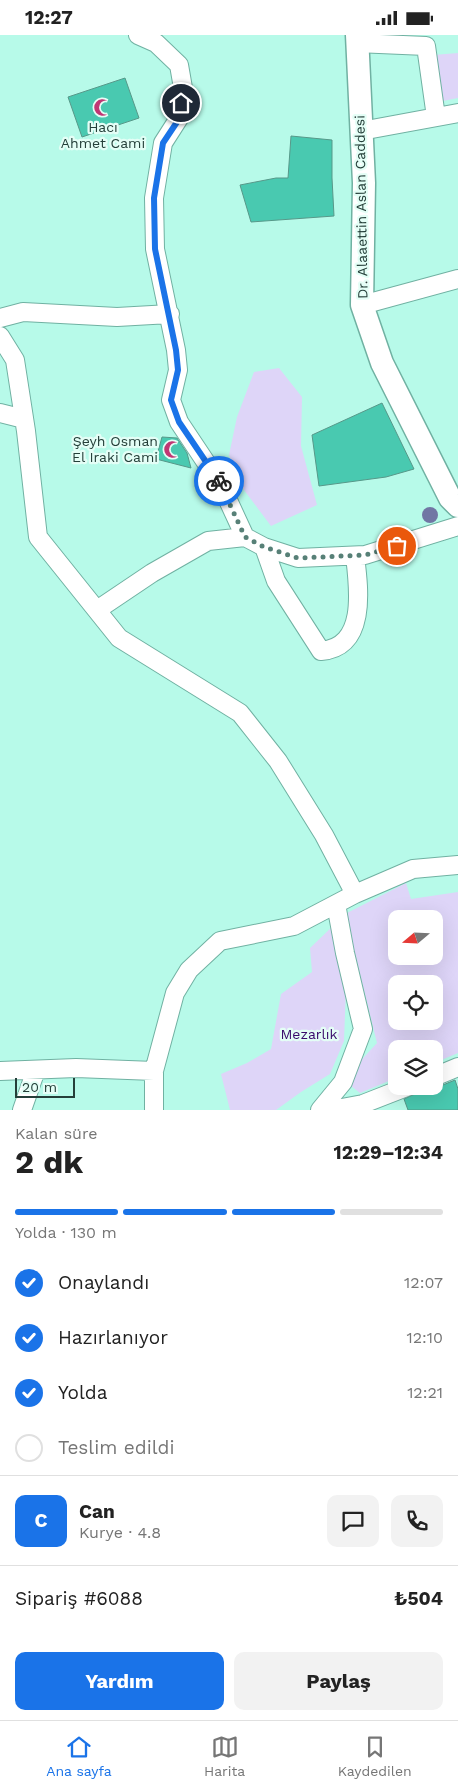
<!DOCTYPE html>
<html lang="tr">
<head>
<meta charset="utf-8">
<style>
	:root { --surface:#fff; --page:#f2f2f2; --text:#222; --muted:#767676; --line:#e0e0e0; --accent:#1a73e8 }
	body { margin:0; font-family:"Work Sans",sans-serif; background:var(--page); color:var(--text); height:100vh; display:flex; flex-direction:column; font-size:19px; white-space:nowrap }
	* { box-sizing:border-box; margin:0 }
	p { font-size:16px; color:var(--muted) }
	.icon { flex:none; width:28px; height:28px; fill:none; stroke:currentColor; stroke-width:2; stroke-linecap:round; stroke-linejoin:round }
	.map { position:relative; height:1075px; overflow:hidden }
	.details { display:flex; flex-direction:column; background:var(--surface); flex:1 }
	.details>* { flex:none }
	.needle { width:32px; rotate:251deg }
	.controls { position:absolute; left:388px; top:875px; display:grid; gap:10px }
	.controls a { display:grid; place-items:center; width:55px; height:55px; border-radius:10px; background:var(--surface); box-shadow:0 5px 20px #0002; font-size:25px }
	.scale { position:absolute; left:15px; bottom:12px; width:60px; box-sizing:border-box; padding-left:5px; border:2px solid #243f39; border-top:0; font-size:14px; line-height:18px; white-space:nowrap; color:#243f39; -webkit-text-stroke:4px #e4fef6; paint-order:stroke }
	.pin { position:absolute; display:grid; place-items:center; width:42px; height:42px; color:#fff; margin:-21px; border:2px solid #fff; border-radius:50%; box-shadow:0 1px 5px #0007 }
	.courier { position:absolute; display:grid; place-items:center; width:50px; height:50px; margin:-25px; border:4px solid #1a73e8; border-radius:50%; background:#fff; color:#222; box-shadow:0 1px 6px #0007 }
	.headline em { font-style:normal; font-weight:700 }
	.headline div { display:flex; flex-direction:column-reverse }
	.headline { display:flex; align-items:center; justify-content:space-between; height:85px; padding:0 15px }
	h1 { font-size:32px; font-weight:700; line-height:38px }
	.bar { display:grid; grid-template-columns:repeat(4,1fr); gap:8px 5px; align-content:center; height:60px; padding:0 15px }
	.bar i { height:6px; border-radius:4px; background:var(--line) }
	.bar .current { background:var(--accent) }
	.bar p { grid-column:span 4 }
	.line { display:flex; align-items:center; gap:12px; padding:0 15px; border-top:1px solid var(--line) }
	.line div { flex:1 }
	.round { display:grid; place-items:center; flex:none; width:52px; height:52px; border-radius:10px; background:var(--page) }
	ol { padding:0 15px; list-style:none }
	li { display:flex; align-items:center; gap:15px; height:55px }
	li p { margin-inline-start:auto }
	li .icon { padding:5px; border-radius:50%; background:var(--accent); color:#fff; stroke-width:4 }
	li:last-child { color:var(--muted) }
	li i { width:28px; height:28px; border:2px solid var(--line); border-radius:50% }
	.button { display:flex; gap:10px; margin-top:auto; padding:10px 15px }
	.button a { flex:1; height:58px; border-radius:10px; background:var(--accent); color:#fff; font-size:20px; font-weight:700; line-height:58px; text-align:center }
	.button a+a { background:var(--page); color:var(--text) }
	.status { display:flex; justify-content:space-between; align-items:center; height:35px; padding:0 25px; background:var(--surface); direction:ltr }
	.status svg { height:14px; fill:currentColor }
	.dock { display:flex; justify-content:space-around; align-items:center; height:70px; border-top:1px solid var(--line); background:var(--surface); font-size:14px; color:var(--muted) }
	.dock a { display:grid; justify-items:center; gap:2px }
	.dock .current { color:var(--accent) }
	.map>svg:first-child { display:block }
</style>
</head>
<body>
<div class="status"><b>12:27</b><svg viewBox="0 0 49 12"><path d="M0 12V9h3v3zM5 12V6h3v6zM10 12V3h3v9zM15 12V0h3v12zM26 1h20v11H26zM47 4h2v5h-2z"/></svg></div>
<div class="map">
<svg width="458" height="1075" viewBox="0 0 458 1075">
	<rect width="100%" height="100%" fill="#b7fae9"/>
	<path fill="#ded5f8" fill-rule="evenodd" d="M458 18V63L443 66 433 20Z
		M279 333 302 362 301 411 317 470 271 491 241 451 229 420 237 382 254 337Z
		M406 848 411 864 458 857V1018L434 1028V1014H396V1043L360 1058 351 1051 354 1033 377 1008 345 879ZM396 884H434V921H396ZM396 949H434V986H396Z
		M335 889 346 953 344 1006 330 1039 301 1057 276 1075H230L221 1039 247 1028 271 1014 281 959 312 937 310 913Z"/>
	<path fill="#49c9b0" stroke="#579889" d="M125 43 139 83 82 102 68 62Z
		M291 101 332 105V143L334 181 251 187 240 150 276 143H288Z
		M382 368 414 434 386 442 319 451 312 400Z
		M162 402 177 403 187 418 191 433 156 424Z
		M455 1045 458 1054V1075H408L404 1064 417 1058 419 1051 438 1052Z"/>
	<g fill="none" stroke-linecap="round" stroke-linejoin="round">
		<defs>
			<path id="minor" d="M138 0 156 8 179 30 183 53 179 83 163 108 154 163 155 214 176 315 178 335 171 365 179 387 221 450 245 502
				M356 8 426 11 436 82
				M361 96 458 78
				M362 270 458 244
				M0 283 23 277 117 282 170 279
				M0 301 15 325 26 396 38 502 119 603 240 678 278 726 324 800 355 859
				M0 378 24 384
				M264 512 276 546 321 616C367 612 359 554 355 521
				M97 575 152 538 208 506 245 502 264 512 298 523 365 520 458 491
				M0 1036 76 1033 154 1036
				M434 1042 458 1032
				M22 1075 36 1035
				M154 1075V1036L175 958 189 935 220 906 294 891 355 859 413 834 458 830
				M320 1075 343 1047 363 994 345 918 336 869
				M331 1075 363 1069 409 1051"/>
			<path id="tertiary" d="M357 0 364 148 362 270 382 328 450 463 458 471"/>
		</defs>
		<use href="#minor" stroke="#70b1a2" stroke-width="20"/>
		<use href="#tertiary" stroke="#70b1a2" stroke-width="25"/>
		<use href="#minor" stroke="#fff" stroke-width="18"/>
		<use href="#tertiary" stroke="#fff" stroke-width="22"/>
	</g>
	<circle fill="#7176a4" cx="430" cy="480" r="8"/>
	<g fill="none" stroke-linecap="round" stroke-linejoin="round">
		<path stroke="#578077" stroke-width="5" stroke-dasharray="0 9" d="M219 446 245 502 264 512 298 523 365 520 397 511"/>
		<path stroke="#1a73e8" stroke-width="6" d="M181 68 179 84 163 108 154 163 155 214 176 315 178 335 171 365 179 387 219 446"/>
	</g>
	<defs>
		<symbol id="mosque-bare" viewBox="-9 -9 18 18"><path d="M3.5-4.9A6 6 0 1 0 3.5 4.9A5 5 0 1 1 3.5-4.9Z" fill="#c03774" stroke="#e4fef6" stroke-width="2.5" paint-order="stroke"/></symbol>
	</defs>
	<g fill-rule="evenodd">
		<use href="#mosque-bare" x="90" y="60" width="25" height="25"/>
		<use href="#mosque-bare" x="160" y="402" width="25" height="25"/>
	</g>
	<g text-anchor="middle" dominant-baseline="central" stroke-width="4.5" stroke-linejoin="round" paint-order="stroke">
		<g font-size="14" fill="#243f39" stroke="#e4fef6">
			<text x="103" y="92">Hacı<tspan x="103" dy="16">Ahmet Cami</tspan></text>
			<text x="158" y="406" text-anchor="end">Şeyh Osman<tspan x="158" dy="16">El Iraki Cami</tspan></text>
		</g>
		<g font-size="14" fill="#243f39" stroke="#e4fef6">
			<text transform="translate(361 172) rotate(-91)">Dr. Alaaettin Aslan Caddesi</text>
		</g>
		<g font-size="14" fill="#380a6b" stroke="#e4fef6">
			<text x="309" y="999">Mezarlık</text>
		</g>
	</g>
</svg>
<div class="controls">
<a><svg class="needle" viewBox="-14 -14 28 28"><path d="M0-13l5 13h-10z" fill="#e53935"/><path d="M0 13l5-13h-10z" fill="#767676"/></svg></a>
<a><svg class="icon" aria-label="locate" viewBox="0 0 24 24"><circle cx="12" cy="12" r="6"/><path d="M12 2v4M12 18v4M2 12h4M18 12h4"/></svg></a>
<a><svg class="icon" aria-label="layers" viewBox="0 0 24 24"><path d="M12 4l9 5-9 5-9-5zM3 14l9 5 9-5"/></svg></a>
</div>
<div class="scale">20 m</div>
<div class="pin" style="left:397px;top:511px;background:#ea580c"><svg class="icon" aria-label="bag" viewBox="0 0 24 24"><path d="M5 8h14l-1 12H6zM9 8a3 3 0 0 1 6 0"/></svg></div>
<div class="pin" style="left:181px;top:68px;background:#1f2937"><svg class="icon" aria-label="home" viewBox="0 0 24 24"><path d="M3 11l9-7 9 7M6 9v11h12V9"/></svg></div>
<div class="courier" style="left:219px;top:446px"><svg class="icon" aria-label="bike" viewBox="0 0 24 24"><circle cx="6" cy="16" r="4"/><circle cx="18" cy="16" r="4"/><path d="M6 16l4-8h5l3 8M10 8l3 8H6M13 5h3"/></svg></div>
</div>
<section class="details">
<div class="headline"><div><h1>2 dk</h1><p>Kalan süre</p></div><em>12:29–12:34</em></div>
<div class="bar"><i class="current"></i><i class="current"></i><i class="current"></i><i></i><p>Yolda · 130 m</p></div>
<ol>
<li><svg class="icon" aria-label="check" viewBox="0 0 24 24"><path d="M5 12l5 5 9-10"/></svg>Onaylandı<p>12:07</p></li>
<li><svg class="icon" aria-label="check" viewBox="0 0 24 24"><path d="M5 12l5 5 9-10"/></svg>Hazırlanıyor<p>12:10</p></li>
<li><svg class="icon" aria-label="check" viewBox="0 0 24 24"><path d="M5 12l5 5 9-10"/></svg>Yolda<p>12:21</p></li>
<li><i></i>Teslim edildi</li>
</ol>
<div class="line" style="height:90px"><b class="round" style="background:var(--accent);color:#fff">C</b><div><b>Can</b><p>Kurye · 4.8</p></div><a class="round"><svg class="icon" aria-label="chat" viewBox="0 0 24 24"><path d="M4 5h16v11H9l-5 4z"/></svg></a><a class="round"><svg class="icon" aria-label="phone" viewBox="0 0 24 24"><path d="M5 4h4l2 5-3 2q2 4 5 5l2-3 5 2v4C11 20 4 13 5 4z"/></svg></a></div>
<div class="line" style="height:65px"><div>Sipariş #6088</div><b>₺504</b></div>
<div class="button"><a>Yardım</a><a>Paylaş</a></div>
</section>
<nav class="dock">
<a class="current"><svg class="icon" aria-label="home" viewBox="0 0 24 24"><path d="M3 11l9-7 9 7M6 9v11h12V9"/></svg>Ana sayfa</a>
<a><svg class="icon" aria-label="map" viewBox="0 0 24 24"><path d="M3 6l6-2 6 2 6-2v14l-6 2-6-2-6 2zM9 4v14M15 6v14"/></svg>Harita</a>
<a><svg class="icon" aria-label="saved" viewBox="0 0 24 24"><path d="M7 4h10v16l-5-4-5 4z"/></svg>Kaydedilen</a>
</nav>
</body>
</html>
